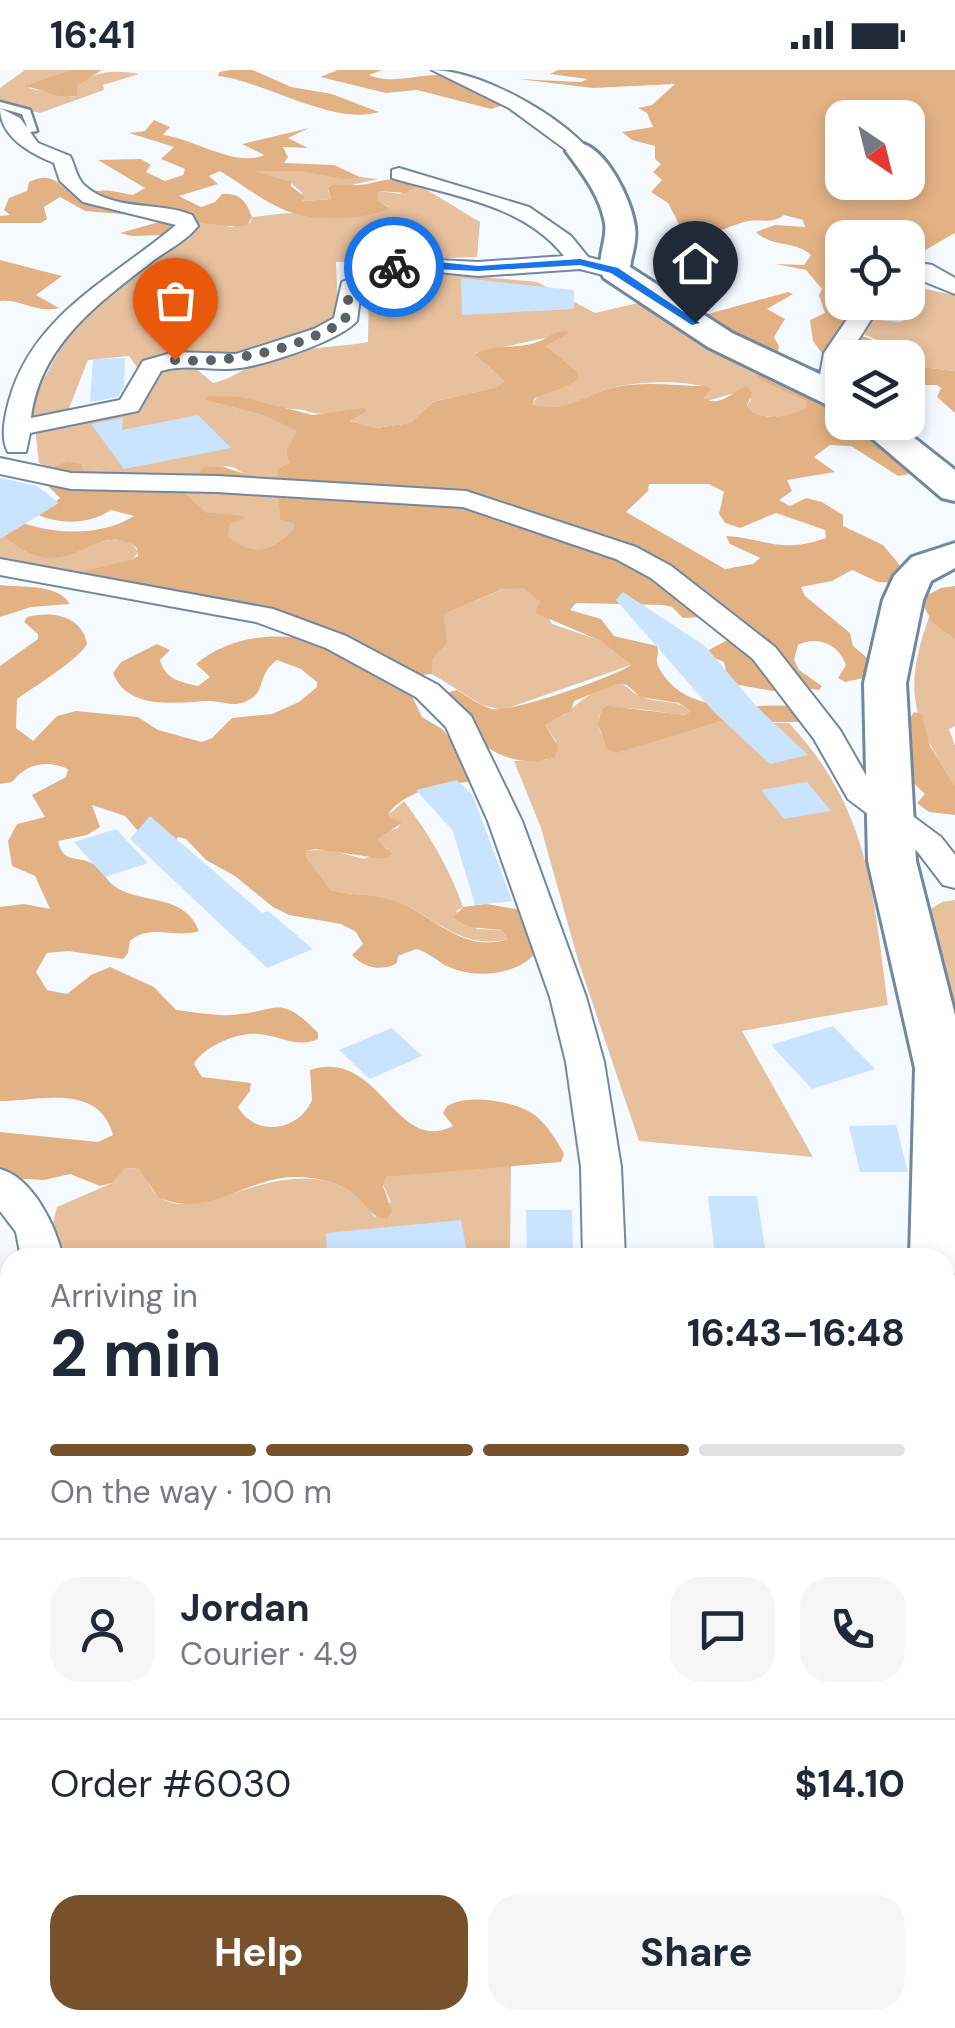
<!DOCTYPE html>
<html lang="en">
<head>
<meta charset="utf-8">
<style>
	:root { --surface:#fff; --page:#f6f6f7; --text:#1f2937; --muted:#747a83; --line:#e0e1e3; --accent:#76512c }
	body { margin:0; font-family:"DM Sans",sans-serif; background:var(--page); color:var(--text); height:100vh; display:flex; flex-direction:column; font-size:38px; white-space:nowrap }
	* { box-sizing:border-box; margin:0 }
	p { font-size:32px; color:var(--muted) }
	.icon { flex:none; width:55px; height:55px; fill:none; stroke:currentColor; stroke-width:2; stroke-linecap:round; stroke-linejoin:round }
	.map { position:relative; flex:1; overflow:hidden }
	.details { position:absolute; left:0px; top:1178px; width:955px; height:782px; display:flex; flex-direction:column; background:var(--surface); border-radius:30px 30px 0 0; box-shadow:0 5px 15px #0003 }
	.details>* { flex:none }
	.needle { width:65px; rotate:145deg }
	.buttons { position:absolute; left:825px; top:30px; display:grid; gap:20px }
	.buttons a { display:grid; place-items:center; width:100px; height:100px; border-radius:20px; background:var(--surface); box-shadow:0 5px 15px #0003; font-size:50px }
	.pin { position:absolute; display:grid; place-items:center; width:85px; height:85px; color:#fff; margin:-102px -42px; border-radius:50% 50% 50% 0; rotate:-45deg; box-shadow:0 0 10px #0007 }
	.pin .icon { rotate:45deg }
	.courier { position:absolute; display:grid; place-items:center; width:100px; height:100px; margin:-50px; border:8px solid #1a73e8; border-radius:50%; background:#fff; color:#222; box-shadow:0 2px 12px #0007 }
	.headline em { font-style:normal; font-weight:700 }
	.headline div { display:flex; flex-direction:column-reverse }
	.headline { display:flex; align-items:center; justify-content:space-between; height:170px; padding:0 50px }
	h1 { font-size:65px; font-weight:700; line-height:75px }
	.bar { display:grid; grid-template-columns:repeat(4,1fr); gap:15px 10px; align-content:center; height:120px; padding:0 50px }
	.bar i { height:12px; border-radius:8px; background:var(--line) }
	.bar .active { background:var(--accent) }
	.bar p { grid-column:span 4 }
	.line { display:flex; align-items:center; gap:25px; padding:0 50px; border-top:2px solid var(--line) }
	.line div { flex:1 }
	.round { display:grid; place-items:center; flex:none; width:105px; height:105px; border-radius:30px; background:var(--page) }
	.cta { display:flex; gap:20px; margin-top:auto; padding:20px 50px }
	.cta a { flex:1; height:115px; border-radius:30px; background:var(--accent); color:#fff; font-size:40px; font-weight:700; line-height:115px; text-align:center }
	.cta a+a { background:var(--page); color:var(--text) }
	.status { display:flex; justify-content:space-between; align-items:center; height:70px; padding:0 50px; background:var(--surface); direction:ltr }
	.status svg { height:28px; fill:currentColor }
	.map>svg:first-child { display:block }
</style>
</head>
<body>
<div class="status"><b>16:41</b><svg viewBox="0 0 49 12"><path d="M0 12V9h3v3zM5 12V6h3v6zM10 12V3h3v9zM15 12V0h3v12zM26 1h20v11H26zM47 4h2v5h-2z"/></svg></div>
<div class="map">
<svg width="955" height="1958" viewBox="0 0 955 1958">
	<rect width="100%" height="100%" fill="#f4faff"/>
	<path fill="#e7c09d" d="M25 0H71L28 18 72 27 77 26V16C97 0 114 0 139 4L103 15 104 20 40 43 0 33V18Z
		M253 101H300L379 109 328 120 331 129 301 131 302 123 288 110Z
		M414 112 480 152 477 187 336 192 338 243 315 264 274 272 193 296 213 313C236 308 249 294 271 286 293 278 342 277 368 272L369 216 388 214 403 199 537 212 595 243 642 232 772 302 763 312 807 331 806 339C789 347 760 353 747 336L751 329 738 322 707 331 704 327 711 318C683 310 643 311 615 317 584 324 567 345 532 334L539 325 568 316 577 301 544 276 568 263 475 283 506 311 497 317 433 332 410 353 376 358 350 351 366 342C345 338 322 349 304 340L212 332 263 345 298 361 286 381 289 393 276 410 253 409 233 397 223 396 279 423 280 450 294 454V458C272 483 255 487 227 467L230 454 244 449 205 442 85 405 82 394 69 391 56 400 39 393 35 358 133 338 144 307 129 286 88 290 68 341 24 349C38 323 49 296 65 272 92 229 160 181 200 151L231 157 250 153 252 147C266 146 280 143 293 143 324 145 363 153 390 137L376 130 379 121 400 124Z
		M925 219 955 225V301L921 297 904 281 865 265 868 249 900 252 912 247 888 233 908 232V226Z
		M0 464C18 477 64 479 87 475 106 472 126 462 138 482 116 518 35 498 0 493Z
		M509 517H524L537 527 552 554 599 570 631 595 502 640 482 635 432 604V590C447 574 447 565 443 544Z
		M929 547 955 569V656L949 659 955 676V716C913 650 902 623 929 547Z
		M617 614C631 615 629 622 640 626 657 634 675 628 691 641L687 645C659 643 627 634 601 640 595 659 602 670 616 682L719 652 789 653C870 740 873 823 888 935L742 961 813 1087 639 1071 578 890 541 758 514 691 547 690 556 671 545 655C552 649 561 648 567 643 586 625 592 623 617 614Z
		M404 731C429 764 449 797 463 837L456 841 477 859 501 860 508 869C460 882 434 844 393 830 374 823 351 826 331 820L306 787 305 781 326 779 364 789 388 779 376 770 379 764 398 758 401 753 388 745Z
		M955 830V959L924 843 942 832Z
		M511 1095 510 1187H60L53 1152 57 1137 112 1113 126 1098 139 1099C148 1108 150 1122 162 1129 203 1153 282 1082 348 1120 359 1126 366 1138 375 1147L391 1132 383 1115 386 1107Z
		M311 1950H745L747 1958H306Z"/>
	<path fill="#e3b284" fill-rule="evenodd" d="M71 0H102L77 16V26C57 29 44 20 25 16Z
		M230 0H253L291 17 332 24 379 42C333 56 264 11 218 6L219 2Z
		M338 0H382L369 5C390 15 417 4 440 5 458 6 491 23 503 35L491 39 417 20 386 23 320 7Z
		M558 0H955V163L908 190V168H842V232L864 233 848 261 904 281 921 297 955 301V343L937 327 941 318 937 315H908V288H842V318L832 320 837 332H842V352L852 353C864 376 893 373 910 404L898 406 851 376 830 375 814 387 835 402 787 410 792 421 779 430 790 436 806 428 822 432 843 445V456L883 475 903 499 894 513 878 512 852 500 832 511 801 517 805 526 850 563 853 576 872 592 869 607 845 612 838 608 846 595C839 574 817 565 798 575L794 590 799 600 822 616 819 620 792 616 773 621 733 614 723 605 726 601 724 592 703 583 737 565 706 547 683 548 672 537 663 535 576 533 570 540 601 549 614 566 657 576C660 585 654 589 659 598 686 648 749 633 795 636L808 652H719L616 683 607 679 598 654 601 640 607 636 686 645 691 641 679 633 640 627 627 615 617 614 574 631 571 641 545 655 558 676 555 687C508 704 459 667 449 622L457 620C467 626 480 636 492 639 511 643 614 607 631 595L599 570 535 543 540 532 524 518 503 519 444 544 447 572 432 590V604L413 606 404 620 413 628 422 647 442 659 464 684 476 712C451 711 401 721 388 745L402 753 377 769 392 784 384 789 316 779 306 781V787L331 820C351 826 374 823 393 830 432 843 462 885 508 869L501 860C483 857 468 861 454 847L463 837 486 834 528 841 538 880C519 907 470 910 443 894 434 888 427 882 416 879L398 886 397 893C382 902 364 898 352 885L363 874 356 862 341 854 289 845 273 837 235 806 206 790 186 769 178 767 174 772 138 761 125 746 92 735 100 757 87 765 58 771C63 795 78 784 95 795 103 801 107 812 117 818 144 834 185 824 199 861 175 869 151 853 130 871L128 883 123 889 68 881 47 883 36 902 47 920 67 924 91 905 110 897 154 917 176 940C194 942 214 946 232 945 276 943 278 921 318 963V969C296 979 280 965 257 964 238 962 203 977 194 994L202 1007 251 1013 250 1021 238 1037C256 1068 299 1061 312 1030L310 1000C380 977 395 1086 453 1056L443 1043 447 1036C469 1023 517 1031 536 1046 547 1055 558 1072 564 1084L561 1092 386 1107 383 1116 392 1141 387 1149C371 1147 368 1138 357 1127 342 1112 313 1106 292 1107 244 1109 207 1150 158 1127L139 1099 126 1098 112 1113 100 1116 70 1104 44 1110 5 1108 0 1104V1062L98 1072 113 1065C99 1012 39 1031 0 1031V837L24 834 50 839 35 806 12 796 8 771 17 754 45 747 32 725 66 707 68 699C46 689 26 694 12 712L0 714V596L38 569V564L24 552 27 547C51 541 82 545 87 574 78 590 34 617 17 629L16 658 33 671 57 646 76 641 138 647 158 660 202 672 212 668 232 648 272 644 299 632 317 617V612L301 599 277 590C257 605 266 618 252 628 235 640 223 630 206 631 175 633 127 640 113 603L121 592 157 574 170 580 160 590C165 609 180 612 198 616L210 607 196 594C228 567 271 562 311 570L228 530 160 521 86 505 84 501 131 490 138 486 137 478C106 455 83 488 52 488 33 489 14 474 0 464V443C38 464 96 470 134 446L111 440C90 454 62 455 38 445L60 428 47 415 56 413 55 396 69 391 82 394 85 405 181 420 205 442 243 446 245 449 230 454 228 467C255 487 272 482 294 458V454L280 450 278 423 198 408 197 405 204 397C234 395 246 409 275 410L280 398 289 393 286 381 297 361 263 345 212 332 206 330 209 326 241 327 313 345 364 338 366 342 350 351 376 358 410 353 433 332 497 317 505 311 475 284C495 273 519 280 540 271 552 266 556 259 569 263L545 276 577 301 579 308 568 316 535 328 532 334C567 345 585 323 616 317 645 311 675 316 705 316L711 318 704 328C720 338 732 322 746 316L752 322 747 336C760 353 789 347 806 338V331L763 312 756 305 764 301 684 261 708 244 788 222 793 224 767 239 785 249 774 267 779 276 778 283 794 298 825 299 827 290 813 271 810 250 825 243 819 225 822 219 806 200 775 194 804 195 811 185C796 171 770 177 756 162L775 155 805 157 803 150 784 145C772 155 758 148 744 152 717 160 711 170 680 156L668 133 651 122 662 110 653 102 661 94 655 89V76L632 70 622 62 653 57 647 43 638 38 652 35 675 14 593 18 518 9 581 12 587 9 550 4ZM842 48H908V112H842ZM649 414H709L724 422 719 444 725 453 740 458 776 443 825 460 826 468C779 484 769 469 726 466L730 474 760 488 753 494 725 499 626 442 648 421Z
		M154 50 170 57 163 65C194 69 237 98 264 85L242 74 309 58 288 68 308 78 283 77 288 87 284 93 334 95 362 108 343 109 300 101H254L291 111V116L305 127 302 131 331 129 328 118 332 115C343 114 356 116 367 114 386 110 399 104 417 116L405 123 379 121 377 130 390 138C367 150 323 151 296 144 270 137 243 115 220 101L209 106 218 114 179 126 201 137 215 132 222 124C241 123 246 131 252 147L247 155C222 160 199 148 174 153L166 165 132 166 120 163 159 152 134 145 85 141 60 127 44 137 47 149 41 153H0V146L10 145 4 140 9 128 27 121 29 112C60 97 59 126 83 123 110 119 106 120 133 125L145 118 98 90 141 89 151 95 146 102 165 111 183 105 185 99 161 89 174 77 129 63 145 61Z
		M0 190 62 206 36 225 59 238C36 244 22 229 0 231Z
		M0 515C23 518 57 513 70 534L31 537 0 547Z
		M955 516V569L932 552 920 529 941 518Z
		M914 642 922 644 930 676 955 716V745L929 742 917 733 925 724 909 709 908 651Z"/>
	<path fill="#cae3fe" d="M461 208 574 220V239L462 245Z
		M125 288 124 316 118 327 90 332 93 289Z
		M198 345 231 378 124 399 91 354 123 348 122 360Z
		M0 408 37 416 59 433 0 469Z
		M623 522 705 576 758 638 808 685 770 694 713 641 616 530Z
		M457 710 473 726 512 831 475 835 453 761 416 720Z
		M807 712 831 741 784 749 761 720Z
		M150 746 262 843 268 841 313 879 267 898 130 769Z
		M116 759 148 793 105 807 74 772Z
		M833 956 875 999 812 1019 771 975Z
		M392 958 422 986 370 1009 339 980Z
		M896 1055 908 1102H860L849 1056Z
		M708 1126H757L766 1185H715Z
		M526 1140H572L573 1188H527Z
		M461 1150 468 1188H327L326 1163Z"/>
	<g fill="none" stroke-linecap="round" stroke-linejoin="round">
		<defs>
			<path id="lane" d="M0 32 30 40 37 61 15 64V60L27 57 22 44 0 38Z
				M141 1950H171L168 1958H138Z
				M263 1950H295L292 1958H260Z"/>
			<path id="street" d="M432 0C480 0 558 44 590 81L587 85H573L509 38Z
				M0 38 20 48 38 73 70 86C75 95 76 107 84 115 113 142 159 131 192 145L198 156C186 171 169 179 154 190 100 232 40 274 31 348L120 330 143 291 175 282 236 284 314 259 334 248 342 212 398 188 478 192 564 186C523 134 452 126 392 108V100L399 98 529 137 571 166 588 187 623 196 626 201 615 208 580 199 478 206 418 200 403 201 361 220 357 251C339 271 268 294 240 298 213 302 188 293 161 301L138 341 30 363 26 382H8C0 368 5 346 9 331 32 245 113 208 176 155L83 132 60 111 54 93C30 83 0 67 0 38Z
				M908 191 932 195 955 208V224L908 205Z
				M859 232H882L847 288H842V314L838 326H820L817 321 824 283Z
				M0 388 71 403 217 406 466 421 636 477 671 496 775 577 840 660 872 716 941 767 955 785V818L943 815 917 781 848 729 814 669 753 589 651 508 616 489 463 437 217 422 71 419 0 404Z
				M0 489 273 539 346 566 438 615 471 646 522 751 586 927 604 992 621 1097 625 1188H583L581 1097 566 992 550 927 488 751 446 657 416 627 326 578 256 552 0 505Z
				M0 1099C33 1108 56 1156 63 1188H21L16 1162 0 1141Z
				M182 1950H238V1958H182Z
				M749 1950H805L807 1958H751Z"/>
			<path id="secondary" d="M580 73C607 79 632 131 635 157 637 172 632 183 630 197L732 263 841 314 842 342 708 277 604 208C594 192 608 171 605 153 600 125 582 103 566 81Z
				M853 352H894L955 400V431L942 428Z
				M955 473V498L931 511 923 530 906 613 916 791 955 945V1203L945 1206V1188H910L915 998 868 791 864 613 883 530 894 506 912 487Z
				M945 1257 955 1260V1403L945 1400Z"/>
		</defs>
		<use href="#lane" stroke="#7188a1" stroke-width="5"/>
		<use href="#street" stroke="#7188a1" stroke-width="4"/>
		<use href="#secondary" stroke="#7188a1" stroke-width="6"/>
		<use href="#lane" fill="#fff" fill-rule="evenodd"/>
		<use href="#street" fill="#fff" fill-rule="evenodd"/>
		<use href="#secondary" fill="#fff" fill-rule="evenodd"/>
	</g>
	<path fill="#1a73e8" d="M580 189 618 198 700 253 692 255 611 203 580 195 478 201 389 197 418 190 478 196Z"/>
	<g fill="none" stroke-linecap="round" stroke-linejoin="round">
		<path stroke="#596168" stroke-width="10" stroke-dasharray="0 18" d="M175 290C233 294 294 280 345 251L350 217 394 197"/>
	</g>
</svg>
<div class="buttons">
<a><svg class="needle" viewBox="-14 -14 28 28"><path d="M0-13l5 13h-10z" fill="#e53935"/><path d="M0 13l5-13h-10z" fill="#747a83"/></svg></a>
<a><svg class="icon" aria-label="locate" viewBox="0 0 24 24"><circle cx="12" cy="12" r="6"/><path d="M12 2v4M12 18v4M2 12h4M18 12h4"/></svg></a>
<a><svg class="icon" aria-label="layers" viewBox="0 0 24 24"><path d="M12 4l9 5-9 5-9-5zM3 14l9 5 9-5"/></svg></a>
</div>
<div class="pin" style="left:175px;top:290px;background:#ea580c"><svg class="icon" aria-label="bag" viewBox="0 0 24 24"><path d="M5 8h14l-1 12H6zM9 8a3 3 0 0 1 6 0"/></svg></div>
<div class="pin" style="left:695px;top:253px;background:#1f2937"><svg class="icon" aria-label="home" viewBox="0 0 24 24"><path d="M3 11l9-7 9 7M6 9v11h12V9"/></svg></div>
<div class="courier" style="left:394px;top:197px"><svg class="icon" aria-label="bike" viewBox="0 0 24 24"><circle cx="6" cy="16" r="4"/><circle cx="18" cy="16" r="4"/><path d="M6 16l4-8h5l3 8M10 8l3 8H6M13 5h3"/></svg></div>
<section class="details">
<div class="headline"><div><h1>2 min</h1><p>Arriving in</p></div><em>16:43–16:48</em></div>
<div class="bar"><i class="active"></i><i class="active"></i><i class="active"></i><i></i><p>On the way · 100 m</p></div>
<div class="line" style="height:180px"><a class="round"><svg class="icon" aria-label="person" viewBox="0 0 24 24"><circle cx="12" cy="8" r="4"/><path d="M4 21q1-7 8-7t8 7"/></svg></a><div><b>Jordan</b><p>Courier · 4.9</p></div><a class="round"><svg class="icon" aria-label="chat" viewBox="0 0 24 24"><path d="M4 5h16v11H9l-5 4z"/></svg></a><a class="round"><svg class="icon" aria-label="phone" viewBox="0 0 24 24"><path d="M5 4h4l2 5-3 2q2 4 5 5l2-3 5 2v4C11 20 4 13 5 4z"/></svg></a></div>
<div class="line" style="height:130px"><div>Order #6030</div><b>$14.10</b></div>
<div class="cta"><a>Help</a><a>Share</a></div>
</section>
</div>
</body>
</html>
